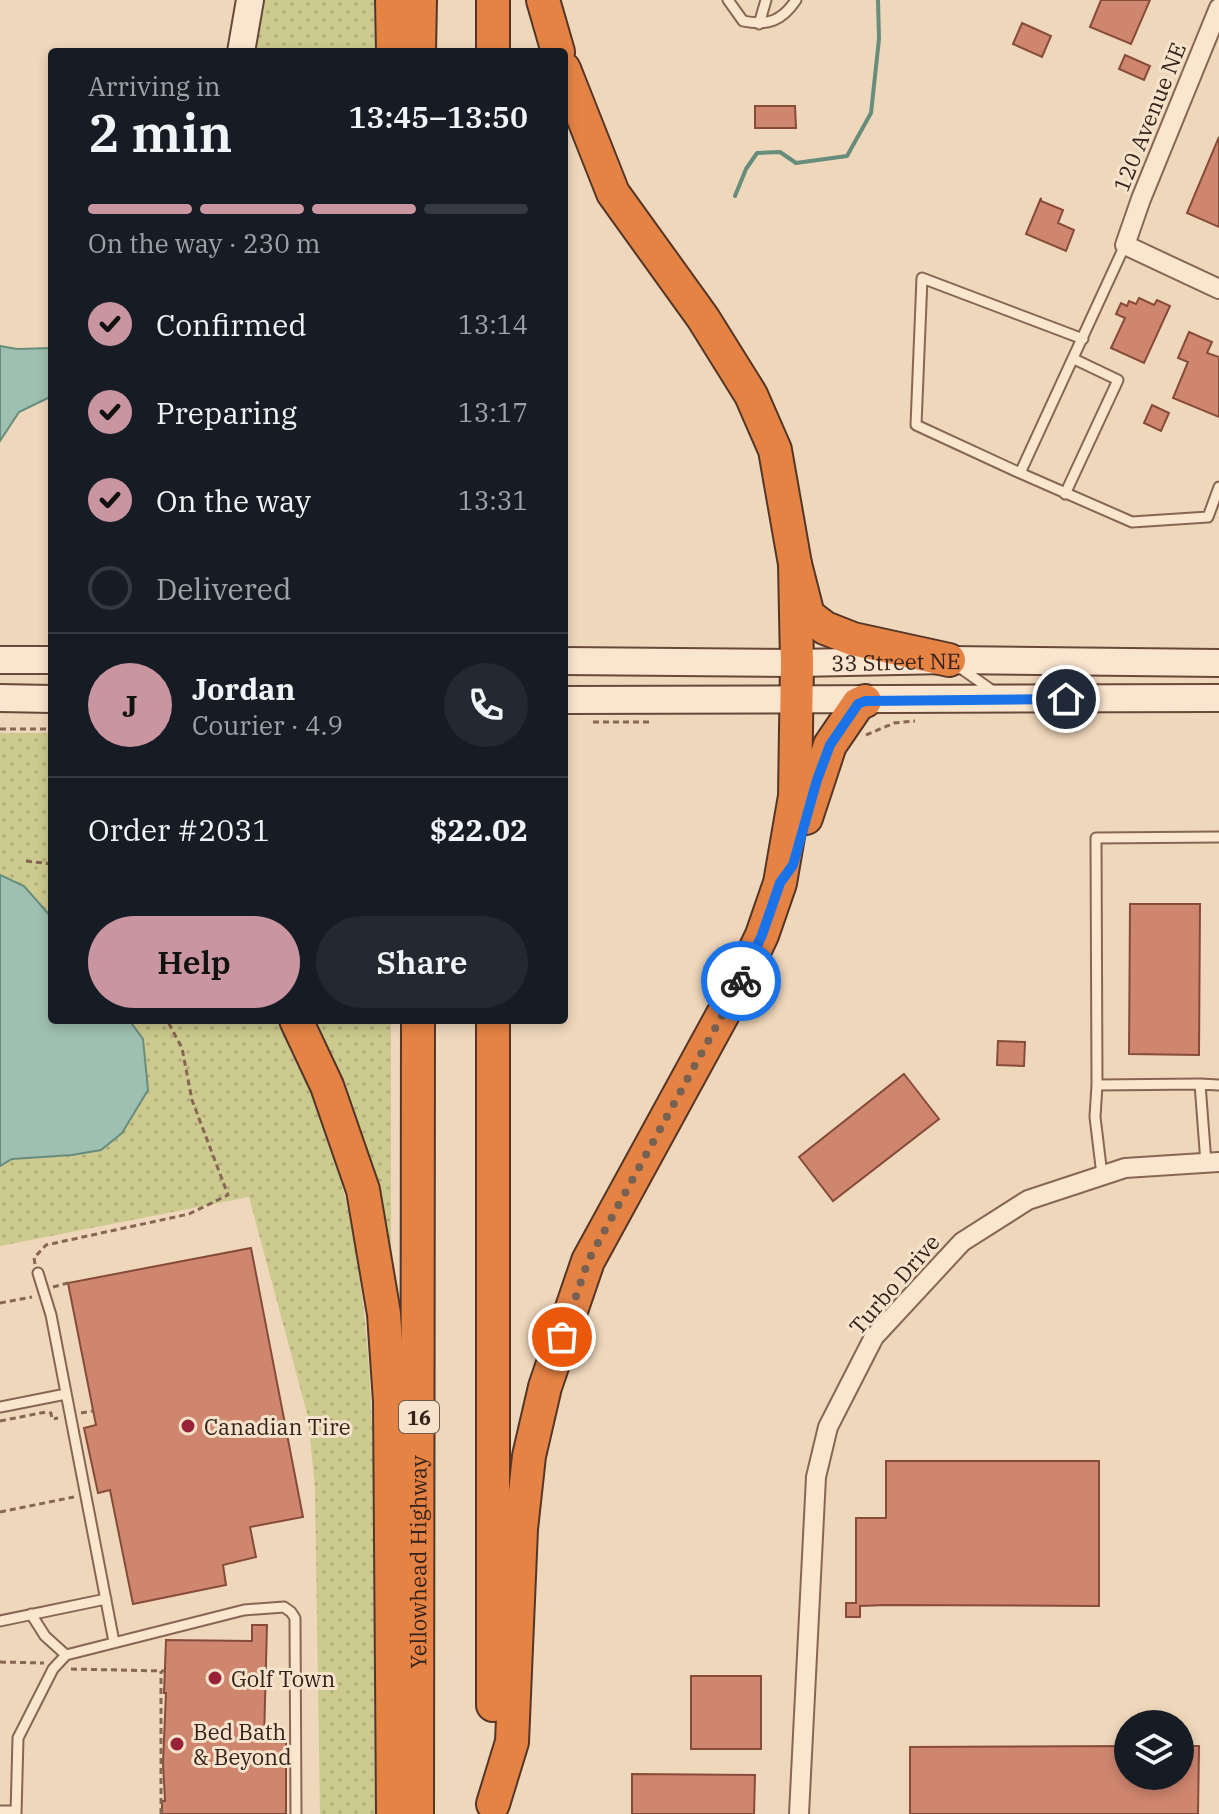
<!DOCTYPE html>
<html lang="en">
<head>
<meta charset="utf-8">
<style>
	:root { --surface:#171b24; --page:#242831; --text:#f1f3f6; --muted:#9ea1a6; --line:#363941; --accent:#c995a0 }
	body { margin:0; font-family:"IBM Plex Serif",serif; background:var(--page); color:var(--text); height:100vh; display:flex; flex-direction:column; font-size:30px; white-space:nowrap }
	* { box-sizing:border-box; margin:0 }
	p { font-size:26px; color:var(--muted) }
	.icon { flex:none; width:44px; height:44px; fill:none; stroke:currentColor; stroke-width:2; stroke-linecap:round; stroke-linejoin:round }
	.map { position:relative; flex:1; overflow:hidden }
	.side { position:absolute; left:48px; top:48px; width:520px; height:976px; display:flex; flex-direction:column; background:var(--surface); border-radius:8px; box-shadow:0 4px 12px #0003 }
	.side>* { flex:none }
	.controls { position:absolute; left:1114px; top:1710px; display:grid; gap:16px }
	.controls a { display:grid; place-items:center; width:80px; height:80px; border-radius:50%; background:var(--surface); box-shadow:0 4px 12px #0003; font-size:40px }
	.pin { position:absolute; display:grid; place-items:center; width:68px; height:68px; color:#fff; margin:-34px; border:4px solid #fff; border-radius:50%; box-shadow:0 2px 8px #0007 }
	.courier { position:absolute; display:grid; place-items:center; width:80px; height:80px; margin:-40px; border:6px solid #1a73e8; border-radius:50%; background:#fff; color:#222; box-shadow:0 2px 10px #0007 }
	.overview em { font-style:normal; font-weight:600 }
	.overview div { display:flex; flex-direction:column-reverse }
	.overview { display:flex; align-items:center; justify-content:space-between; height:136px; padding:0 40px }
	h1 { font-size:52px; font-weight:600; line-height:60px }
	.bar { display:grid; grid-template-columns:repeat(4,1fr); gap:12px 8px; align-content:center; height:96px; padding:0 40px }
	.bar i { height:10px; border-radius:6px; background:var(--line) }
	.bar .current { background:var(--accent) }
	.bar p { grid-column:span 4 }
	.line { display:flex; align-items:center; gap:20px; padding:0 40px; border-top:2px solid var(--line) }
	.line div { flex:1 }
	.round { display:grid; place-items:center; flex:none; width:84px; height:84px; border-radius:42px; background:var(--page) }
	ol { padding:0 40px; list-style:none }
	li { display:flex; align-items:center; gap:24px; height:88px }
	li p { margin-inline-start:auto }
	li .icon { padding:8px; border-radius:50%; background:var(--accent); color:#111; stroke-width:4 }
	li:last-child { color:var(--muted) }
	li i { width:44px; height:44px; border:4px solid var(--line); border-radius:50% }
	.button { display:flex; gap:16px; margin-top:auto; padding:16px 40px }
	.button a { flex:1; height:92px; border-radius:48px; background:var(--accent); color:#111; font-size:32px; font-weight:600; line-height:92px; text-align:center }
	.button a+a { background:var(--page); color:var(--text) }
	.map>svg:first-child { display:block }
</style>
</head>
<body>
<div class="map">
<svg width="1219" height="1814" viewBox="0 0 1219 1814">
	<defs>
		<pattern id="grass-dots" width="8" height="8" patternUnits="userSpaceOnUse" patternTransform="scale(2)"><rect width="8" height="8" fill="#cdca8f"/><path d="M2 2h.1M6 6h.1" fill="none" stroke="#b1ad7b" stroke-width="1.8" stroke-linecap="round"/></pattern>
	</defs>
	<rect width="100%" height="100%" fill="#efd7bb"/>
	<path fill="url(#grass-dots)" d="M260 0H378V52H253Z
		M0 733H52V1020H278C300 1065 323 1112 336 1160 372 1291 374 1430 374 1565 374 1648 375 1731 376 1814H320L315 1488 308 1417 249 1197 0 1246Z
		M308 1020H391V1347Z"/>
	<path fill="#9fc0b1" stroke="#678d7d" stroke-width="2" d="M0 346 17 349 52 348V396L19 412 0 441Z
		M0 875 24 886 52 918V1020H129L143 1039 148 1090 122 1133 101 1150 72 1155 12 1159 0 1166Z"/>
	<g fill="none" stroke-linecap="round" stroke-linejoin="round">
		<path stroke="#678d7d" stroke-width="4" d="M735 196 746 169 757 153 780 152 796 163 847 156 871 113 879 39 878 0"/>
	</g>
	<path fill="#cf866f" stroke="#874b39" stroke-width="2" d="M1101 0H1150L1131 44 1090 27Z
		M1022 23 1051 36 1042 57 1013 44Z
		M1125 55 1150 66 1144 80 1119 69Z
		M755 106H795L796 128H755Z
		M1219 137V227L1187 213Z
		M1041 198V201L1063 210 1058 223 1074 230 1066 251 1026 234Z
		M1139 298 1154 305 1157 300 1170 306 1144 363 1111 348 1125 318 1116 314 1121 303 1127 306 1129 301 1136 304Z
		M1189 332 1212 342 1207 353 1219 357V417L1173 398 1188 362 1178 358Z
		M1152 405 1169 413 1161 431 1144 423Z
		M1130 904H1200L1199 1055 1129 1054Z
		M998 1041 1025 1042 1024 1066 997 1065Z
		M904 1074 939 1119 833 1201 799 1157Z
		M251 1248 303 1517 250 1527 256 1557 223 1565 226 1585 133 1604 110 1490 98 1493 84 1428 96 1425 68 1283Z
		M886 1461H1099V1606L886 1605 860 1606V1617H846V1603H856V1518H886Z
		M252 1625H267L264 1740H286V1814H162V1801H165L163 1763 166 1693H164L166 1640 252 1641Z
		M691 1676H761V1749H691Z
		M1128 1746V1776H1180V1746H1199L1198 1814H910V1747Z
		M632 1774 755 1775 754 1814H632Z"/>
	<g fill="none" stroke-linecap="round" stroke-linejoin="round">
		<defs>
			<path id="lane" d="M728 0 743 21C768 26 782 21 796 0
				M759 24 766 0
				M1125 245 1020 473 1132 522 1208 517 1219 487
				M1020 473 916 425 922 278 1083 339
				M1065 494 1118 380 1074 359
				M959 667 993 691
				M1200 1084 1219 1085
				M1097 1085 1096 838 1219 837
				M1102 1175 1095 1117 1097 1085 1200 1084 1206 1163
				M38 1273 51 1315 114 1642
				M0 1407 66 1394
				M31 1614 45 1636 66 1655
				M0 1621 106 1599
				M0 1811H16
				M16 1814 18 1738 53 1669 66 1655 244 1610 284 1607 291 1612 295 1618 296 1814"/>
			<path id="street" d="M1219 8 1141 199 1125 245 1219 289
				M799 1814 816 1477 828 1427 874 1337 962 1242 1028 1200 1125 1168 1219 1162"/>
			<g id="secondary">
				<path d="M241 52 250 0"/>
				<path d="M0 660H52"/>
				<path id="s1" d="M564 661 797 663 949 660 1219 663"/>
				<path d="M0 698 52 699"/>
				<path d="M564 700 1219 698"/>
			</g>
			<g id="highway">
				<path d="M392 0 393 52"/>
				<path d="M543 0 558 52"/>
				<path d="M419 52 420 0"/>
				<path d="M493 52V0"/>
				<path d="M564 69 613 193 703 318 751 395 775 450 795 564 808 615 825 628 853 639 949 660"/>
				<path d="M806 818 830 745 858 704 865 701"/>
				<path d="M296 1020 327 1086 363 1190 384 1314 390 1401 393 1814"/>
				<path d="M493 1705V1020"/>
				<path d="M493 1804 512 1742 521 1529 529 1456 545 1387 588 1261 735 992 762 935 780 883 795 796 797 663 795 564"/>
				<path id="s2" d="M417 1814 418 1020"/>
			</g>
		</defs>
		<use href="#lane" stroke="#876654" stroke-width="13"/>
		<use href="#street" stroke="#876654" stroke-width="22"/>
		<use href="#secondary" stroke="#684838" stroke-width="30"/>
		<use href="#highway" stroke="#543629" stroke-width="36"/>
		<path stroke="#876654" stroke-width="3" stroke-dasharray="6 4" stroke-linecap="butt" d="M593 722H653
			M0 729H52
			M866 735 894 723 915 721
			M26 861 52 864
			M35 1264 34 1258 46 1245 189 1214 228 1195 192 1100 182 1048 167 1020
			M53 1287 68 1283
			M0 1303 32 1297
			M81 1413 93 1411
			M0 1421 46 1412 51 1413 52 1419 58 1418
			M0 1512 74 1497
			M0 1662 44 1663
			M71 1669 164 1671
			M161 1814V1671"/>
		<use href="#lane" stroke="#fae5ce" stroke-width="9"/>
		<use href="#street" stroke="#fae5ce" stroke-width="18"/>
		<use href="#secondary" stroke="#fae5ce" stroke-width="26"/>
		<use href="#highway" stroke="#e58345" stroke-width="32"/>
	</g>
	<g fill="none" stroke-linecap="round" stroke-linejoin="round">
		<path stroke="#766152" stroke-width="8" stroke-dasharray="0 14.4" d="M562 1337 588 1261 741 981"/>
		<path stroke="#1a73e8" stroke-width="10" d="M741 981 762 935 780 883 793 865 817 780 830 745 858 704 865 701 1066 699"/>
	</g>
	<g fill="#982237" stroke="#f7e2cb" stroke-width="3">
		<circle cx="188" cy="1426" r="8"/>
		<circle cx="215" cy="1678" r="8"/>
		<circle cx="177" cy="1744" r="8"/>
	</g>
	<g text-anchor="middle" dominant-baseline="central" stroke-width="6" stroke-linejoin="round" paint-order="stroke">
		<rect fill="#f7e2cb" stroke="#6f5c4f" stroke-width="2" x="399" y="1401" width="40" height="32" rx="6"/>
		<g font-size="20" font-weight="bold" fill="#35221a">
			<text x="419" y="1417">16</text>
		</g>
		<g font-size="22" fill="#35221a" stroke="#f7e2cb">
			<text transform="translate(1149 117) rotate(-68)">120 Avenue NE</text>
			<text stroke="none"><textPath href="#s1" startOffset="332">33 Street NE</textPath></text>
			<text transform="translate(894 1284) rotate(-49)">Turbo Drive</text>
			<text stroke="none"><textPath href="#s2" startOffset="252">Yellowhead Highway</textPath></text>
		</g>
		<g font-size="22" fill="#35221a" stroke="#f7e2cb" text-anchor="start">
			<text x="204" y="1426">Canadian Tire</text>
			<text x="231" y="1678">Golf Town</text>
			<text x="193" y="1731">Bed Bath<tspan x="193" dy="25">&amp; Beyond</tspan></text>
		</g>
	</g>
</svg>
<div class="controls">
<a><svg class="icon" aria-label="layers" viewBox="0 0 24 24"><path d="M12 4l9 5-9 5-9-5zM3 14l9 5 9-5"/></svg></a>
</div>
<div class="pin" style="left:562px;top:1337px;background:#ea580c"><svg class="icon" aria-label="bag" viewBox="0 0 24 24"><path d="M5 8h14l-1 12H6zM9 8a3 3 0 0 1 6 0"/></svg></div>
<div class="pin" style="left:1066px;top:699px;background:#1f2937"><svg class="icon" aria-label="home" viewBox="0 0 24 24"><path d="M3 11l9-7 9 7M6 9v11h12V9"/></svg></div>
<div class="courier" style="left:741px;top:981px"><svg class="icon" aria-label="bike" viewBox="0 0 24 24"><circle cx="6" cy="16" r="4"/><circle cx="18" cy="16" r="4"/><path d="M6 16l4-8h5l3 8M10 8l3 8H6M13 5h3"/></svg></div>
<section class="side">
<div class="overview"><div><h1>2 min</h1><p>Arriving in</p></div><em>13:45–13:50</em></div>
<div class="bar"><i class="current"></i><i class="current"></i><i class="current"></i><i></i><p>On the way · 230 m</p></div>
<ol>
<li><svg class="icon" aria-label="check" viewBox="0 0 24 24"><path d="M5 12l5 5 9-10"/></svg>Confirmed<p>13:14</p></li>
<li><svg class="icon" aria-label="check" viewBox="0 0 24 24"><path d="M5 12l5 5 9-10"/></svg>Preparing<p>13:17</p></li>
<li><svg class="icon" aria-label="check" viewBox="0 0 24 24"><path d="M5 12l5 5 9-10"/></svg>On the way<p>13:31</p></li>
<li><i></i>Delivered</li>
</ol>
<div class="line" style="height:144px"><b class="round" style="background:var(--accent);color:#111">J</b><div><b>Jordan</b><p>Courier · 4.9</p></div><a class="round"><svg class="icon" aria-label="phone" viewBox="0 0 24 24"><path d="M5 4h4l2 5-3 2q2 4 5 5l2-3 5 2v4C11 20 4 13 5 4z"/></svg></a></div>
<div class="line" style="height:104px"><div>Order #2031</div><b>$22.02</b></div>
<div class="button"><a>Help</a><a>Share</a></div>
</section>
</div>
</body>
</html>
